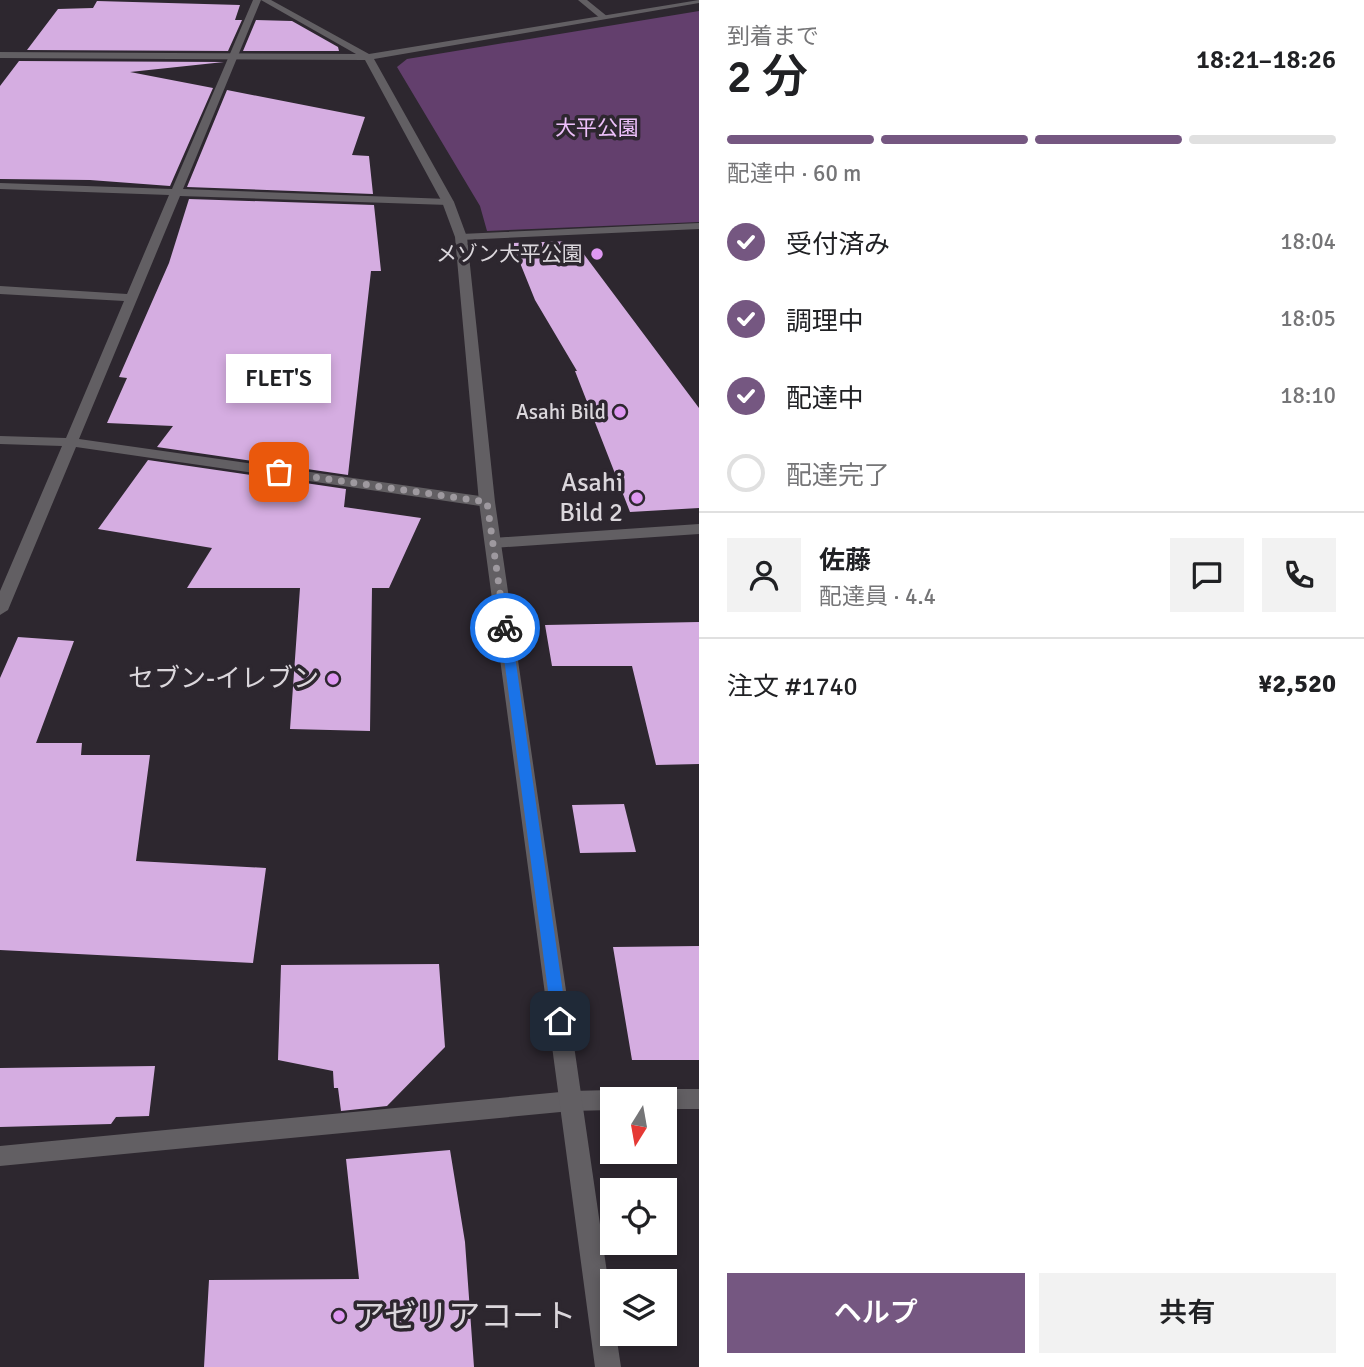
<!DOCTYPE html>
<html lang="ja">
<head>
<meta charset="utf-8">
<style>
	:root { --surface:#fff; --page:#f2f2f2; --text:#202124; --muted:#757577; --line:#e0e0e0; --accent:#755781 }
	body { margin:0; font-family:Signika,"Noto Sans JP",sans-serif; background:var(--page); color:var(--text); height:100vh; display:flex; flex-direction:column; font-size:26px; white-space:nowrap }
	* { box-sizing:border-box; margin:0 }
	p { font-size:23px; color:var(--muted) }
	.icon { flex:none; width:38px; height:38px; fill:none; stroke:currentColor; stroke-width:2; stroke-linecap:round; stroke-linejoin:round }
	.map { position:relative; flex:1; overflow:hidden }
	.side { display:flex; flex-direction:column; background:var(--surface); width:665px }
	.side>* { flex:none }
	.needle { width:46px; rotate:191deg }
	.buttons { position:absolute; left:600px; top:1087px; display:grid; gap:14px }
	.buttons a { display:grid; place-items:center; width:77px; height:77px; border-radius:0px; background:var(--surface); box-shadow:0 4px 10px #0003; font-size:35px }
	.pin { position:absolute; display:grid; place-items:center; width:60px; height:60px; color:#fff; margin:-30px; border-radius:14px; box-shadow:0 4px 10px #0006 }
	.courier { position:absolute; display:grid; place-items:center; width:70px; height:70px; margin:-35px; border:5px solid #1a73e8; border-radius:50%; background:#fff; color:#222; box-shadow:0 2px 9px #0007 }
	.bubble { position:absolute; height:49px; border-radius:0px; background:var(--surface); box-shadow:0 4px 10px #0003; font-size:23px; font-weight:600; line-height:49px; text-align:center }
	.overview em { font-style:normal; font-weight:600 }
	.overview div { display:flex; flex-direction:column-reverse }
	.overview { display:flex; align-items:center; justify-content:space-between; height:119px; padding:0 28px }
	h1 { font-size:46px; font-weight:600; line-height:52px }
	.bar { display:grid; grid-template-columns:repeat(4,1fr); gap:10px 7px; align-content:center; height:84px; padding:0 28px }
	.bar i { height:9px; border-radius:5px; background:var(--line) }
	.bar .selected { background:var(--accent) }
	.bar p { grid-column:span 4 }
	.line { display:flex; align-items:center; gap:18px; padding:0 28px; border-top:2px solid var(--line) }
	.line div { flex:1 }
	.round { display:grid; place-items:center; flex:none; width:74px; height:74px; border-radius:0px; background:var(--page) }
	ol { padding:0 28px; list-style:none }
	li { display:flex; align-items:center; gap:21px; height:77px }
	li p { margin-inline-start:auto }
	li .icon { padding:7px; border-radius:50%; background:var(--accent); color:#fff; stroke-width:4 }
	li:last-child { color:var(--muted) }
	li i { width:38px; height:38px; border:4px solid var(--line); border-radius:50% }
	.cta { display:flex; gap:14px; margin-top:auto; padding:14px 28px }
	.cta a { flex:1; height:80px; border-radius:0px; background:var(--accent); color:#fff; font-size:28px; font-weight:600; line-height:80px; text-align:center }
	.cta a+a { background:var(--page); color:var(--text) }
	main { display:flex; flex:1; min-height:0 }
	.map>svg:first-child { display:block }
</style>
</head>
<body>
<main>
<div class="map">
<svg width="699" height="1367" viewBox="0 0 699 1367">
	<rect width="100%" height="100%" fill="#2d272f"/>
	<path fill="#633f6d" d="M699 11V222L487 231 480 206 397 67 407 59Z"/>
	<path fill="#d5ade1" d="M97 1 240 5 235 20H242L228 51 27 50 58 9 93 8Z
		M256 20 292 21 338 47 339 51H243Z
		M19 61 224 62 130 72 213 88 170 186 90 180 0 179V86Z
		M227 90 365 117 352 155 369 156 373 194 187 187Z
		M189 199 374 205 381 271H371L348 475 157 447 173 426 107 423 127 378 119 377 169 263Z
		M574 241 699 408V508L630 512 575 371H577L535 300 512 243Z
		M148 460 346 489 344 507 421 518 389 588H372L370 731 290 729 300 588H187L212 548 98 529Z
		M699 622V764L656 765 632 666H552L545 625Z
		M18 637 74 641 36 743H82L81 755H150L136 861 266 868 253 963 0 950V678Z
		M624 804 636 852 580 853 572 805Z
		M699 946V1060H632L613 947Z
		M439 964 445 1047 387 1106 341 1111 338 1088H334L333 1071 278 1060 281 965Z
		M155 1066 149 1116 116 1117 111 1124 0 1127V1068Z
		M450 1150 465 1242 474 1367H204L209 1280 359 1279 346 1159Z"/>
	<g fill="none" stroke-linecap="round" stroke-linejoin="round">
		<path fill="#625f63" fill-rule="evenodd" d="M253 0H261L183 189 448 199 454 202 448 205 180 196 79 439 487 497 495 502 487 507 76 447 8 610 0 615V591L62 446 0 444V436L66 438 124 301 0 294V286L127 294 169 195 0 189V183L172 189Z
			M578 0H587L608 17 601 19Z
			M699 223V229L461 240 455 237 461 234Z
			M699 524V534L493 548 485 543 493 538Z
			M665 1089H699V1109H665V1099H653L657 1092Z
			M612 1090 620 1093 623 1099H612V1110L571 1111 0 1166V1146L571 1091Z"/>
		<path fill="#625f63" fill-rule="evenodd" d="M261 0H271L369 54 699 0V3L374 59 454 202 467 237 495 502 612 1307V1334H616L621 1367H595L479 502 455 237 442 202 365 60 0 58V52L356 54Z"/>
	</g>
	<path fill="#1a73e8" d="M505 625 511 628 567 1021 560 1027 552 1021 500 628Z"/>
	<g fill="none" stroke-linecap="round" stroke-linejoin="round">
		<path stroke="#9e999f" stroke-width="7" stroke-dasharray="0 12.6" d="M279 472 487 502 505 628"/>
	</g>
	<g fill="#de98f2" stroke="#2d272f" stroke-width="2.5">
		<circle cx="597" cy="254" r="7"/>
		<circle cx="620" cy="412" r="7"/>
		<circle cx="637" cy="498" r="7"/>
		<circle cx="333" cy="679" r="7"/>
		<circle cx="339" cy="1316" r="7"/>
	</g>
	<g text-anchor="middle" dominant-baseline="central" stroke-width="7" stroke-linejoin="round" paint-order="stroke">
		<g font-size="21" fill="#edc0fa" stroke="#2d272f">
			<text x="597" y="128">大平公園</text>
		</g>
		<g font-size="21" fill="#dbd7dc" stroke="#2d272f" text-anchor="end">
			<text x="583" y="254">メゾン大平公園</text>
			<text x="606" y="412">Asahi Bild</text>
		</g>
		<g font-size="26" fill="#dbd7dc" stroke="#2d272f" text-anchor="end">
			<text x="623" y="483">Asahi<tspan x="623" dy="30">Bild 2</tspan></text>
			<text x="319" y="679">セブン-イレブン</text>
		</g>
		<g font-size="32" fill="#dbd7dc" stroke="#2d272f" text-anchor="start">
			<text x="353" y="1316">アゼリアコート</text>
		</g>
	</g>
</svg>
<div class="buttons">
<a><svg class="needle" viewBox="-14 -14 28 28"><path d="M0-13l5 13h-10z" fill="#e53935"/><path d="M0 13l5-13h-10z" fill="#757577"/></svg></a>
<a><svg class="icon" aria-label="locate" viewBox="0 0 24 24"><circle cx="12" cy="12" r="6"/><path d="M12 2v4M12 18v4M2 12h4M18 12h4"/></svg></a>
<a><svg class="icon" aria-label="layers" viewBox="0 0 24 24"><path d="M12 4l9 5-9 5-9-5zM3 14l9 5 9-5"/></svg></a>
</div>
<div class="pin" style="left:279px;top:472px;background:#ea580c"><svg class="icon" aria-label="bag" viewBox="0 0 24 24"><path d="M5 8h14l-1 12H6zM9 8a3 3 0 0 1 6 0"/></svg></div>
<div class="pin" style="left:560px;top:1021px;background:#1f2937"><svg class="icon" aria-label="home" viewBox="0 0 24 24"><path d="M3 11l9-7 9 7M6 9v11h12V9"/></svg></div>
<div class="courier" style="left:505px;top:628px"><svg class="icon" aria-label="bike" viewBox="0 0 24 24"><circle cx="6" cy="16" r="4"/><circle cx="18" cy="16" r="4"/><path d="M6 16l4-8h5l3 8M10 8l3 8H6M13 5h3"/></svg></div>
<div class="bubble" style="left:226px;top:354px;width:105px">FLET'S</div>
</div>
<section class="side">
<div class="overview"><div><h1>2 分</h1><p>到着まで</p></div><em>18:21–18:26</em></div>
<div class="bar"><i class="selected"></i><i class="selected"></i><i class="selected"></i><i></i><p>配達中 · 60 m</p></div>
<ol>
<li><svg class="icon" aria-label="check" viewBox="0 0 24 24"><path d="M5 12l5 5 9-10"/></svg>受付済み<p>18:04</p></li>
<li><svg class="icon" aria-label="check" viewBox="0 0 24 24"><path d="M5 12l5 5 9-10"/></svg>調理中<p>18:05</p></li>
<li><svg class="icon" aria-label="check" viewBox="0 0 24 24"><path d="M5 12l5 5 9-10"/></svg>配達中<p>18:10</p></li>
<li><i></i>配達完了</li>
</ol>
<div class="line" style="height:126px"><a class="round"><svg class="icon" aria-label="person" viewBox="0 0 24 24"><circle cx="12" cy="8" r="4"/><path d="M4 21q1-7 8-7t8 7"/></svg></a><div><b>佐藤</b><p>配達員 · 4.4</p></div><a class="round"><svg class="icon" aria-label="chat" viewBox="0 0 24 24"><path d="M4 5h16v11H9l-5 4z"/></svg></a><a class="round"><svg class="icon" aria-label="phone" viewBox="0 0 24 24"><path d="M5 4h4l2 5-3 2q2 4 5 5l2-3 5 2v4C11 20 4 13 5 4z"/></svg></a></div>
<div class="line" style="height:91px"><div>注文 #1740</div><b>¥2,520</b></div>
<div class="cta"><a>ヘルプ</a><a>共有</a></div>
</section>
</main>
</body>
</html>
